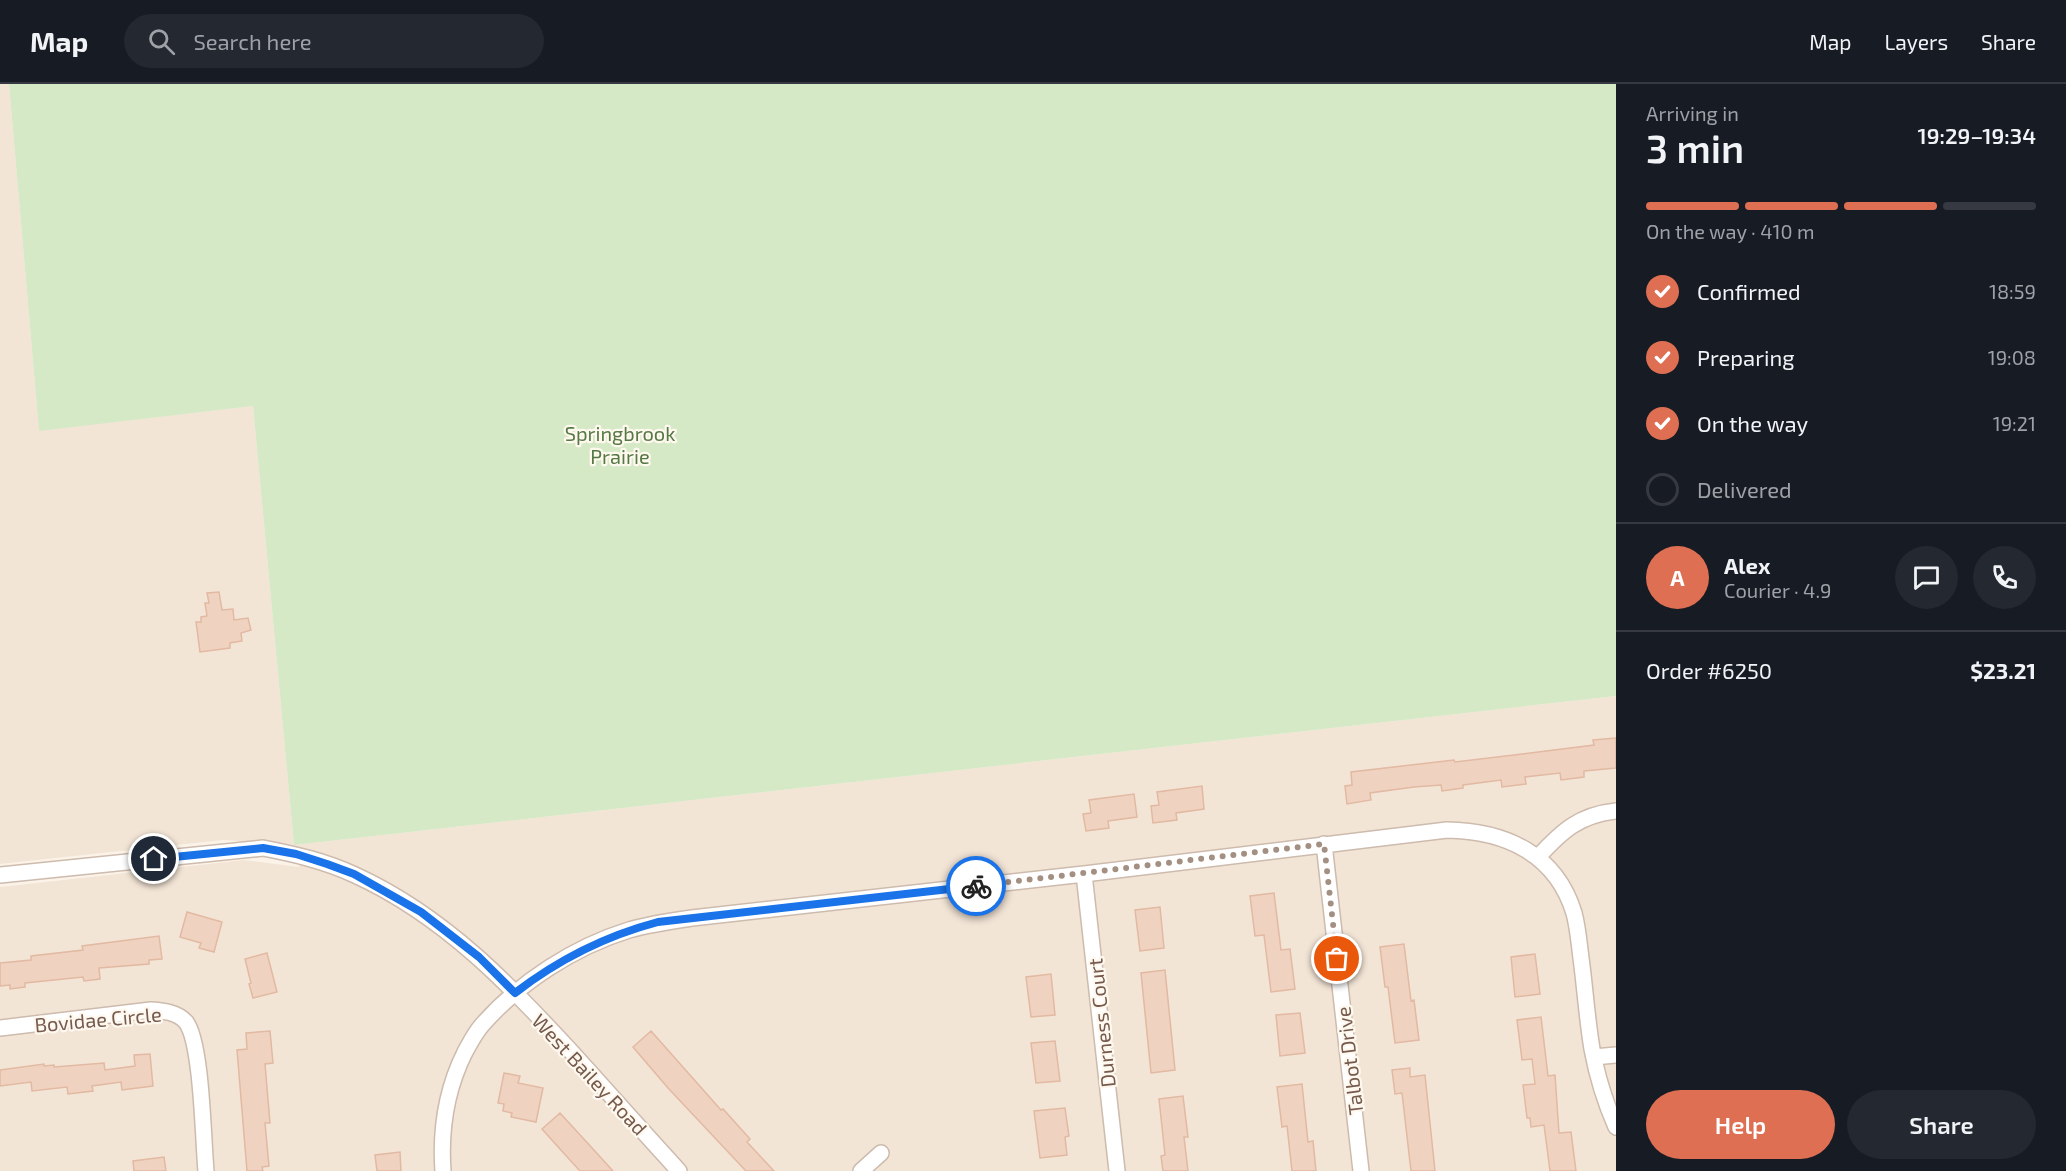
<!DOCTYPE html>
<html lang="en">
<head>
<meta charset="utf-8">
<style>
	:root { --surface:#171b24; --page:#242831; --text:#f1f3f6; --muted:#9ea1a6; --line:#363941; --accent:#df6f53 }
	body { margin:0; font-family:"Exo 2",sans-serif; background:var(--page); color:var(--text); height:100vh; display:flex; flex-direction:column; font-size:22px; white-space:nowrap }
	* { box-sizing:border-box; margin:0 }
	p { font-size:20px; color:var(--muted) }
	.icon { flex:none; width:33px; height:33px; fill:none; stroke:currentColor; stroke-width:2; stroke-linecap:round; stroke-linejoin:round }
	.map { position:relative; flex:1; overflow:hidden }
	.side { display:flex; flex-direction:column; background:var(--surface); width:450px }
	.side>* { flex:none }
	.pin { position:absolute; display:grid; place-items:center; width:51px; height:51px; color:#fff; margin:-26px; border:3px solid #fff; border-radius:50%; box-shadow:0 2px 6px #0007 }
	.courier { position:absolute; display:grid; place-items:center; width:60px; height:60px; margin:-30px; border:4px solid #1a73e8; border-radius:50%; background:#fff; color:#222; box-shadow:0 2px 8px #0007 }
	.head em { font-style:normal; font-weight:600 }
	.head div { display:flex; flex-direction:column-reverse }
	.head { display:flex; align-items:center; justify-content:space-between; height:102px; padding:0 30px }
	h1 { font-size:39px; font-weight:600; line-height:45px }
	.bar { display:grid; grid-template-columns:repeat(4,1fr); gap:9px 6px; align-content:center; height:72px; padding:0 30px }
	.bar i { height:8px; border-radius:4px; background:var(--line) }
	.bar .current { background:var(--accent) }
	.bar p { grid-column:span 4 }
	.line { display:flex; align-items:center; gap:15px; padding:0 30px; border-top:2px solid var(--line) }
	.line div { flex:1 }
	.round { display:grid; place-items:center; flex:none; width:63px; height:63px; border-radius:32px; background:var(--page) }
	ol { padding:0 30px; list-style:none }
	li { display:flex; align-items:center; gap:18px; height:66px }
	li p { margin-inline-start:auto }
	li .icon { padding:6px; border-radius:50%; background:var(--accent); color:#fff; stroke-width:4 }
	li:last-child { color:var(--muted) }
	li i { width:33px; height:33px; border:3px solid var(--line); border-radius:50% }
	.primary-button { display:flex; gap:12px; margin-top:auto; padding:12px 30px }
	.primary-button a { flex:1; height:69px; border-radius:36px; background:var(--accent); color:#fff; font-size:24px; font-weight:600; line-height:69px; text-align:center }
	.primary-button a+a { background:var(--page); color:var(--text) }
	header { display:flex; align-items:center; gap:36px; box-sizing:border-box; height:84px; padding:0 30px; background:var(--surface); border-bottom:2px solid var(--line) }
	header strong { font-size:28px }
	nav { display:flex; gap:33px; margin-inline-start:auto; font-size:21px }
	.search { width:420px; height:54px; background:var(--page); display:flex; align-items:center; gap:15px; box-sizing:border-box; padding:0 21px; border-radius:33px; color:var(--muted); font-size:22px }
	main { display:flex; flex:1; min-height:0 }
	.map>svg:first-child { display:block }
</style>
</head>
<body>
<header>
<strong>Map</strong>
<div class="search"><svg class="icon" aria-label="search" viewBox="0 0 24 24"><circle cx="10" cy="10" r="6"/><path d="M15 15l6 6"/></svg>Search here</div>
<nav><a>Map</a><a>Layers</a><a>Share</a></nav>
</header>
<main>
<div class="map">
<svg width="1616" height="1087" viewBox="0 0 1616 1087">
	<rect width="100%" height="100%" fill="#fcf3e8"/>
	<path fill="#f3e5d6" d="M0 0H9L39 346 253 322 294 761 1616 612V1087H0V803L244 776 299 783 294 761 223 756 0 780Z"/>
	<path fill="#d5e9c6" d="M9 0H1616V612L294 761 253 322 39 347Z"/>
	<path fill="#f0d2c1" stroke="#e2b9a2" stroke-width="1.5" d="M219 508 222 526 233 525 234 536 248 534 251 546 241 549 242 557 230 559V564L200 568 196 538H201V533L207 532 205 519H209L207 509Z
		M1616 654V684L1584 687V693L1561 696 1560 689 1525 693 1526 700 1502 703 1501 696 1463 701V704L1442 707 1441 701 1414 703 1370 709 1371 716 1347 720 1345 702 1352 701 1351 688 1454 676 1455 678 1514 671 1594 661 1593 656Z
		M1202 702 1204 725 1176 729 1177 736 1153 739 1151 722 1159 721 1157 708Z
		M1134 710 1137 733 1108 737 1109 744 1086 747 1083 730 1091 729 1089 716Z
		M1274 809 1281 866 1290 865 1295 905 1271 908 1264 851 1255 852 1250 812Z
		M1160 823 1164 864 1140 867 1135 826Z
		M187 828 222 838 214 868 199 864 201 859 180 853Z
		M159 852 162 875 149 876V880L99 884 100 895 84 897 83 893 25 899V903L10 905V901L0 902V879L31 876V872L83 866 82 862Z
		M1404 860 1411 917 1414 916 1419 956 1395 959 1388 903H1385L1380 863Z
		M267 869 277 908 253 914 249 900 251 899 245 875Z
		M1535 870 1540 910 1515 913 1511 873Z
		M1165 886 1175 986 1151 989 1141 889Z
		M1051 890 1055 931 1031 933 1026 893Z
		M1300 929 1305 969 1280 972 1276 931Z
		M1541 933 1548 992 1555 991 1559 1049 1571 1048 1576 1087H1550L1544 1041 1531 1043 1530 1034H1527L1523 1001 1535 1000 1532 975 1522 976 1517 936Z
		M270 947 273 979 265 980 270 1039H265L269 1082 262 1083 263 1087H247L237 966 247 965 246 949Z
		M651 947 721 1026 723 1025 750 1055 747 1058 774 1087H746L668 1004 633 963Z
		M1055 957 1060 997 1036 999 1031 959Z
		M150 970 153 1002 122 1006 121 998 92 1002 93 1007 68 1010 67 1003 32 1007 31 998 0 1002V986L44 980V982L54 981V983L104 979 105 986 135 982 134 971Z
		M1410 984V993L1425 991 1435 1087H1411L1402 1009 1395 1010 1392 986Z
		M504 989 520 992 518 999 543 1004 536 1038 511 1033 512 1029 503 1027 504 1020 498 1019Z
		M1302 1000 1308 1058 1313 1057 1316 1087H1292L1287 1042 1282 1043 1277 1003Z
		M1183 1012 1188 1053H1184L1188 1087H1163L1161 1072 1165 1071 1159 1015Z
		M1065 1024 1069 1052 1065 1053 1067 1071 1040 1074 1034 1027Z
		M560 1029 593 1065 613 1087H580L569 1075 542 1045Z
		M400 1068 401 1087H377L375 1071Z
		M164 1073 166 1087H134L133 1077Z"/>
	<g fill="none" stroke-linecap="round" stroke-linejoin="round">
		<defs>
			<path id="minor" d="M1324 760 1361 1087
				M1538 773C1562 747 1579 731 1616 727
				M1084 790 1117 1087
				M0 791 263 764C294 770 325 777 355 791 445 832 512 903 578 975 612 1013 645 1050 679 1087
				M0 944 151 926C164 927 177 928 186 938 202 959 203 1056 206 1087
				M1594 973 1616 971
				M443 1087C440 1045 446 1006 465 968 470 959 475 949 482 941 520 898 574 863 629 846 650 840 671 837 692 834L1084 790 1447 746C1506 747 1556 770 1574 829 1578 844 1579 859 1581 874 1585 904 1587 935 1592 965 1597 992 1605 1018 1616 1043
				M861 1087 881 1069"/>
		</defs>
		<use href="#minor" stroke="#cdbbae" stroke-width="18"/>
		<use href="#minor" stroke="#fff" stroke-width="15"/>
	</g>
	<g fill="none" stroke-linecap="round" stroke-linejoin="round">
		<path stroke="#a49083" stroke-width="6" stroke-dasharray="0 10.8" d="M976 802 1324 760 1337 875"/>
		<path stroke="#1a73e8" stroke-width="8" d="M154 775 263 764 296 770 327 780 354 790 421 828 479 873 515 909C559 875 605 852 658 838L976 802"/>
	</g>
	<g text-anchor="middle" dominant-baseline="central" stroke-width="4.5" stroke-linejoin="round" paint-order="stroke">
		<g font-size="20" fill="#557945" stroke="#fef8ee">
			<text x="620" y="349">Springbrook<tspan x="620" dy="23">Prairie</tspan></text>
		</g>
		<g font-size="20" fill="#755a4d" stroke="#fef8ee">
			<text transform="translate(98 935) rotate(-5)">Bovidae Circle</text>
			<text transform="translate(1101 939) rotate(-96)">Durness Court</text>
			<text transform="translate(1349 977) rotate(-97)">Talbot Drive</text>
			<text transform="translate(590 990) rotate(47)">West Bailey Road</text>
		</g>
	</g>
</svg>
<div class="pin" style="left:1337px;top:875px;background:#ea580c"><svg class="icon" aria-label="bag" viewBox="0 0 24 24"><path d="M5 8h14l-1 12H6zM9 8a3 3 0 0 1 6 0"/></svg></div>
<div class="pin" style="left:154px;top:775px;background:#1f2937"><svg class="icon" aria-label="home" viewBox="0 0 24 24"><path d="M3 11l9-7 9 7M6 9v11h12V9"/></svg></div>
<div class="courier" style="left:976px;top:802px"><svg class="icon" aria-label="bike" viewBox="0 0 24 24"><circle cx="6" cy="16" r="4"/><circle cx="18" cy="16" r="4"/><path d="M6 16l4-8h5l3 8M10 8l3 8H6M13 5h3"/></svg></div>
</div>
<section class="side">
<div class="head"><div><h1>3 min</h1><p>Arriving in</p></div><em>19:29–19:34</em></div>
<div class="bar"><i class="current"></i><i class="current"></i><i class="current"></i><i></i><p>On the way · 410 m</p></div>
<ol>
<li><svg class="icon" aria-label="check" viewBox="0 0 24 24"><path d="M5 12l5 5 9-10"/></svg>Confirmed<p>18:59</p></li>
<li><svg class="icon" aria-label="check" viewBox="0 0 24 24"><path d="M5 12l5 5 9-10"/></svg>Preparing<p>19:08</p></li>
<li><svg class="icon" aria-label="check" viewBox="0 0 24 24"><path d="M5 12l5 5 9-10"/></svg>On the way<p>19:21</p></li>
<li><i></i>Delivered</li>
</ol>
<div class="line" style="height:108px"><b class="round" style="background:var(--accent);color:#fff">A</b><div><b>Alex</b><p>Courier · 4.9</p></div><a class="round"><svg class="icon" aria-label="chat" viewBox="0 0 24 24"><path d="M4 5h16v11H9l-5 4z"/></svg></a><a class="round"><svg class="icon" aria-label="phone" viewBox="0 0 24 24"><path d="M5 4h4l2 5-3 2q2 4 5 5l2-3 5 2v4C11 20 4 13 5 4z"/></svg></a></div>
<div class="line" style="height:78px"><div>Order #6250</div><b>$23.21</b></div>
<div class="primary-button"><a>Help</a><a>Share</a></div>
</section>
</main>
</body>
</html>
